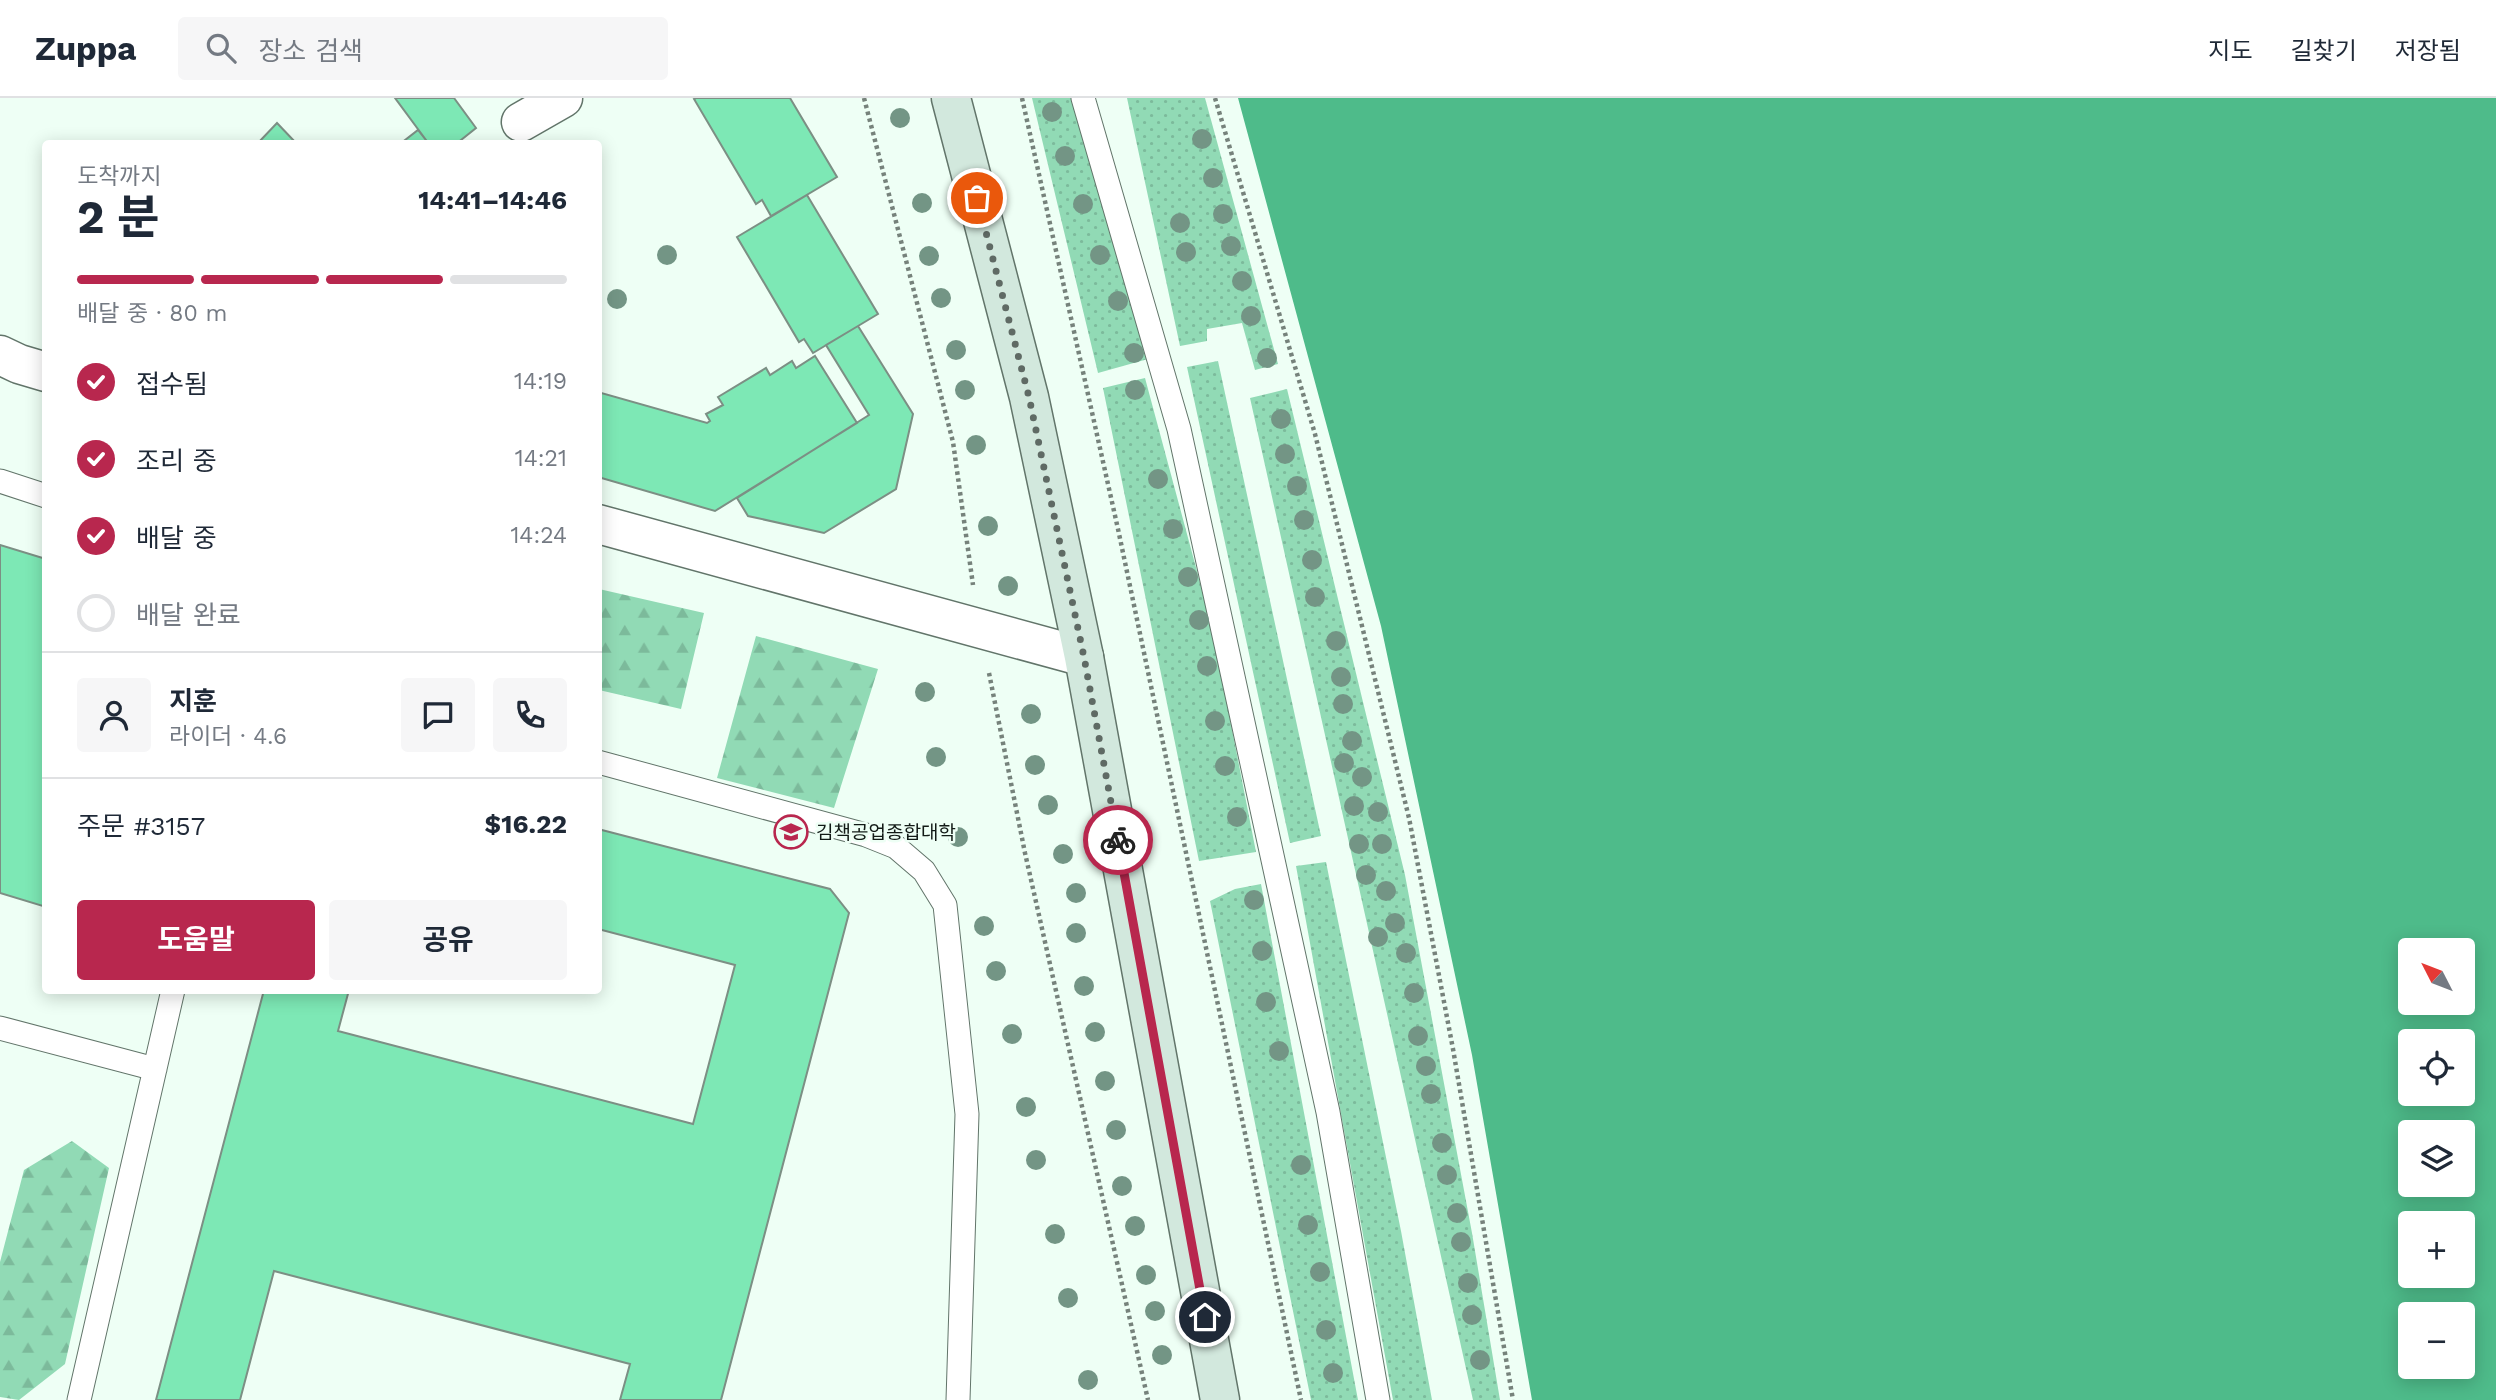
<!DOCTYPE html>
<html lang="ko">
<head>
<meta charset="utf-8">
<style>
	:root { --surface:#fff; --page:#f6f6f7; --text:#1f2937; --muted:#747a83; --line:#e0e1e3; --accent:#b8274e }
	body { margin:0; font-family:"Work Sans","Noto Sans KR",sans-serif; background:var(--page); color:var(--text); height:100vh; display:flex; flex-direction:column; font-size:26px; white-space:nowrap }
	* { box-sizing:border-box; margin:0 }
	p { font-size:23px; color:var(--muted) }
	.icon { flex:none; width:38px; height:38px; fill:none; stroke:currentColor; stroke-width:2; stroke-linecap:round; stroke-linejoin:round }
	.map { position:relative; flex:1; overflow:hidden }
	.side { position:absolute; left:42px; top:42px; width:560px; height:854px; display:flex; flex-direction:column; background:var(--surface); border-radius:7px; box-shadow:0 4px 18px #0003 }
	.side>* { flex:none }
	.needle { width:46px; rotate:312deg }
	.controls { position:absolute; left:2398px; top:840px; display:grid; gap:14px }
	.controls a { display:grid; place-items:center; width:77px; height:77px; border-radius:7px; background:var(--surface); box-shadow:0 4px 18px #0003; font-size:35px }
	.pin { position:absolute; display:grid; place-items:center; width:60px; height:60px; color:#fff; margin:-30px; border:4px solid #fff; border-radius:50%; box-shadow:0 2px 7px #0007 }
	.courier { position:absolute; display:grid; place-items:center; width:70px; height:70px; margin:-35px; border:5px solid #b8274e; border-radius:50%; background:#fff; color:#222; box-shadow:0 2px 9px #0007 }
	.head em { font-style:normal; font-weight:700 }
	.head div { display:flex; flex-direction:column-reverse }
	.head { display:flex; align-items:center; justify-content:space-between; height:119px; padding:0 35px }
	h1 { font-size:46px; font-weight:700; line-height:52px }
	.bar { display:grid; grid-template-columns:repeat(4,1fr); gap:10px 7px; align-content:center; height:84px; padding:0 35px }
	.bar i { height:9px; border-radius:5px; background:var(--line) }
	.bar .current { background:var(--accent) }
	.bar p { grid-column:span 4 }
	.line { display:flex; align-items:center; gap:18px; padding:0 35px; border-top:2px solid var(--line) }
	.line div { flex:1 }
	.round { display:grid; place-items:center; flex:none; width:74px; height:74px; border-radius:7px; background:var(--page) }
	ol { padding:0 35px; list-style:none }
	li { display:flex; align-items:center; gap:21px; height:77px }
	li p { margin-inline-start:auto }
	li .icon { padding:7px; border-radius:50%; background:var(--accent); color:#fff; stroke-width:4 }
	li:last-child { color:var(--muted) }
	li i { width:38px; height:38px; border:4px solid var(--line); border-radius:50% }
	.primary-button { display:flex; gap:14px; margin-top:auto; padding:14px 35px }
	.primary-button a { flex:1; height:80px; border-radius:7px; background:var(--accent); color:#fff; font-size:28px; font-weight:700; line-height:80px; text-align:center }
	.primary-button a+a { background:var(--page); color:var(--text) }
	header { display:flex; align-items:center; gap:42px; box-sizing:border-box; height:98px; padding:0 35px; background:var(--surface); border-bottom:2px solid var(--line) }
	header strong { font-size:33px }
	nav { display:flex; gap:38px; margin-inline-start:auto; font-size:24px }
	.search { width:490px; height:63px; background:var(--page); display:flex; align-items:center; gap:18px; box-sizing:border-box; padding:0 24px; border-radius:7px; color:var(--muted); font-size:26px }
	.map>svg:first-child { display:block }
</style>
</head>
<body>
<header>
<strong>Zuppa</strong>
<div class="search"><svg class="icon" aria-label="search" viewBox="0 0 24 24"><circle cx="10" cy="10" r="6"/><path d="M15 15l6 6"/></svg>장소 검색</div>
<nav><a>지도</a><a>길찾기</a><a>저장됨</a></nav>
</header>
<div class="map">
<svg width="2496" height="1302" viewBox="0 0 2496 1302">
	<defs>
		<pattern id="grass-dots" width="8" height="8" patternUnits="userSpaceOnUse" patternTransform="scale(1.75)"><rect width="8" height="8" fill="#91dab5"/><path d="M2 2h.1M6 6h.1" fill="none" stroke="#7cba9b" stroke-width="1.8" stroke-linecap="round"/></pattern>
		<pattern id="forest-firs" width="22" height="20" patternUnits="userSpaceOnUse" patternTransform="scale(1.75)"><rect width="22" height="20" fill="#91dab5"/><path d="M5 1l3.5 6h-7zM16 11l3.5 6h-7z" fill="#7cba9b"/></pattern>
	</defs>
	<rect width="100%" height="100%" fill="#eefff5"/>
	<path fill="url(#grass-dots)" d="M1032 0H1071L1148 261 1098 275Z
		M1127 0H1205L1278 266 1255 272 1242 225 1207 231V243L1180 248Z
		M1218 263 1321 738 1290 745 1187 269Z
		M1145 280 1212 529 1256 754 1199 763 1103 290Z
		M1287 291 1405 777 1472 1135 1500 1302H1473L1250 300Z
		M1326 764 1401 1133 1432 1302H1393L1296 768Z
		M1261 786 1358 1302H1311L1210 803 1235 791Z"/>
	<path fill="url(#forest-firs)" d="M599 491 704 515 681 611 599 592Z
		M756 538 878 571 834 710 717 680Z
		M72 1043 109 1070 65 1266 19 1302 0 1299V1164L24 1072Z"/>
	<path fill="#4ebb8a" fill-rule="evenodd" d="M1238 0H2496V1302H1532L1472 957 1381 528ZM2410 852H2462V905H2410ZM2410 943H2462V996H2410ZM2410 1034H2462V1087H2410ZM2410 1125H2462V1178H2410ZM2410 1216H2462V1269H2410Z"/>
	<path fill="#7de8b5" stroke="#7c8f84" stroke-width="2" d="M395 0H454L476 30 456 46H429Z
		M696 0H790L837 79 771 118 762 102 756 106 694 1Z
		M277 25 297 46H257Z
		M418 32 429 46H400Z
		M807 97 878 216 813 255 804 241 799 244 737 139Z
		M858 228 913 316 896 391 824 435 748 418 737 400 869 317 826 247Z
		M815 258 857 325 715 413 598 379V294L707 325 710 323 706 316 723 307 718 299 766 270 770 277 792 263 796 270Z
		M0 447 46 461V809L0 795Z
		M598 731 830 791 849 815 721 1302H620L630 1266 274 1173 240 1302H156L264 892H349L338 933 693 1026 735 867 598 831Z"/>
	<g fill="none" stroke-linecap="round" stroke-linejoin="round">
		<defs>
			<path id="lane" d="M1083 0 1179 331 1328 1014 1378 1302
				M0 383 46 398
				M598 664 866 737 896 749 924 773 945 807 967 1016 958 1302
				M0 930 155 971
				M79 1302 173 892"/>
			<path id="street" d="M521 24 563 0
				M0 257 19 266 46 274
				M598 426 1084 559"/>
			<path id="secondary" d="M951 0 1029 299 1084 559 1220 1302"/>
		</defs>
		<use href="#lane" stroke="#62756a" stroke-width="25"/>
		<use href="#street" stroke="#62756a" stroke-width="41"/>
		<use href="#secondary" stroke="#62756a" stroke-width="41"/>
		<path stroke="#76827b" stroke-width="4.5" stroke-dasharray="3.5 3.5" stroke-linecap="butt" d="M864 0 953 344 973 487
			M1022 0 1118 431 1301 1302
			M1215 0 1315 336 1409 720 1453 951 1513 1302
			M989 575 1025 755 1148 1302"/>
		<use href="#lane" stroke="#fff" stroke-width="23"/>
		<use href="#street" stroke="#fff" stroke-width="38"/>
		<use href="#secondary" stroke="#d2e8dd" stroke-width="38"/>
	</g>
	<g fill="#739585">
		<circle cx="1052" cy="14" r="10"/>
		<circle cx="900" cy="20" r="10"/>
		<circle cx="1202" cy="41" r="10"/>
		<circle cx="1065" cy="58" r="10"/>
		<circle cx="1213" cy="80" r="10"/>
		<circle cx="922" cy="105" r="10"/>
		<circle cx="1083" cy="106" r="10"/>
		<circle cx="1223" cy="116" r="10"/>
		<circle cx="1180" cy="125" r="10"/>
		<circle cx="1231" cy="148" r="10"/>
		<circle cx="1186" cy="154" r="10"/>
		<circle cx="667" cy="157" r="10"/>
		<circle cx="1100" cy="157" r="10"/>
		<circle cx="929" cy="158" r="10"/>
		<circle cx="1242" cy="183" r="10"/>
		<circle cx="941" cy="200" r="10"/>
		<circle cx="617" cy="201" r="10"/>
		<circle cx="1118" cy="203" r="10"/>
		<circle cx="1251" cy="218" r="10"/>
		<circle cx="956" cy="252" r="10"/>
		<circle cx="1134" cy="255" r="10"/>
		<circle cx="1267" cy="260" r="10"/>
		<circle cx="965" cy="292" r="10"/>
		<circle cx="1135" cy="292" r="10"/>
		<circle cx="1281" cy="321" r="10"/>
		<circle cx="976" cy="347" r="10"/>
		<circle cx="1285" cy="356" r="10"/>
		<circle cx="1158" cy="381" r="10"/>
		<circle cx="1297" cy="388" r="10"/>
		<circle cx="1304" cy="422" r="10"/>
		<circle cx="988" cy="428" r="10"/>
		<circle cx="1173" cy="431" r="10"/>
		<circle cx="1312" cy="462" r="10"/>
		<circle cx="1188" cy="479" r="10"/>
		<circle cx="1008" cy="488" r="10"/>
		<circle cx="1315" cy="499" r="10"/>
		<circle cx="1199" cy="522" r="10"/>
		<circle cx="1336" cy="543" r="10"/>
		<circle cx="1207" cy="568" r="10"/>
		<circle cx="1341" cy="579" r="10"/>
		<circle cx="925" cy="594" r="10"/>
		<circle cx="1343" cy="606" r="10"/>
		<circle cx="1031" cy="616" r="10"/>
		<circle cx="1215" cy="623" r="10"/>
		<circle cx="1352" cy="643" r="10"/>
		<circle cx="936" cy="659" r="10"/>
		<circle cx="1344" cy="665" r="10"/>
		<circle cx="1035" cy="667" r="10"/>
		<circle cx="1225" cy="668" r="10"/>
		<circle cx="1362" cy="679" r="10"/>
		<circle cx="1048" cy="707" r="10"/>
		<circle cx="1354" cy="708" r="10"/>
		<circle cx="1378" cy="714" r="10"/>
		<circle cx="1237" cy="719" r="10"/>
		<circle cx="958" cy="739" r="10"/>
		<circle cx="1359" cy="746" r="10"/>
		<circle cx="1382" cy="746" r="10"/>
		<circle cx="1063" cy="756" r="10"/>
		<circle cx="1366" cy="777" r="10"/>
		<circle cx="1386" cy="793" r="10"/>
		<circle cx="1076" cy="795" r="10"/>
		<circle cx="1254" cy="802" r="10"/>
		<circle cx="1395" cy="825" r="10"/>
		<circle cx="984" cy="828" r="10"/>
		<circle cx="1076" cy="835" r="10"/>
		<circle cx="1378" cy="839" r="10"/>
		<circle cx="1262" cy="853" r="10"/>
		<circle cx="1406" cy="855" r="10"/>
		<circle cx="996" cy="873" r="10"/>
		<circle cx="1084" cy="888" r="10"/>
		<circle cx="1414" cy="895" r="10"/>
		<circle cx="1266" cy="904" r="10"/>
		<circle cx="1095" cy="934" r="10"/>
		<circle cx="1012" cy="936" r="10"/>
		<circle cx="1418" cy="938" r="10"/>
		<circle cx="1279" cy="953" r="10"/>
		<circle cx="1426" cy="968" r="10"/>
		<circle cx="1105" cy="983" r="10"/>
		<circle cx="1431" cy="996" r="10"/>
		<circle cx="1026" cy="1009" r="10"/>
		<circle cx="1116" cy="1032" r="10"/>
		<circle cx="1442" cy="1045" r="10"/>
		<circle cx="1036" cy="1062" r="10"/>
		<circle cx="1301" cy="1067" r="10"/>
		<circle cx="1447" cy="1077" r="10"/>
		<circle cx="1122" cy="1088" r="10"/>
		<circle cx="1457" cy="1115" r="10"/>
		<circle cx="1308" cy="1127" r="10"/>
		<circle cx="1135" cy="1128" r="10"/>
		<circle cx="1055" cy="1136" r="10"/>
		<circle cx="1461" cy="1144" r="10"/>
		<circle cx="1320" cy="1174" r="10"/>
		<circle cx="1146" cy="1177" r="10"/>
		<circle cx="1468" cy="1185" r="10"/>
		<circle cx="1068" cy="1200" r="10"/>
		<circle cx="1155" cy="1213" r="10"/>
		<circle cx="1472" cy="1217" r="10"/>
		<circle cx="1326" cy="1232" r="10"/>
		<circle cx="1162" cy="1257" r="10"/>
		<circle cx="1480" cy="1262" r="10"/>
		<circle cx="1333" cy="1275" r="10"/>
		<circle cx="1088" cy="1282" r="10"/>
	</g>
	<g fill="none" stroke-linecap="round" stroke-linejoin="round">
		<path stroke="#5f6a64" stroke-width="7" stroke-dasharray="0 12.6" d="M977 100 1029 299 1084 559 1118 742"/>
		<path stroke="#b8274e" stroke-width="9" d="M1118 742 1205 1219"/>
	</g>
	<defs>
		<symbol id="university-ring" viewBox="-11 -11 22 22"><circle r="9.5" fill="#eefff5" stroke="#b8274e" stroke-width="1.5"/><path d="M0-5L7-2L0 1L-7-2ZM-4 1L0 2.5L4 1V4Q0 6-4 4Z" fill="#b8274e"/></symbol>
	</defs>
	<g fill-rule="evenodd">
		<use href="#university-ring" x="772" y="715" width="38" height="38"/>
	</g>
	<g text-anchor="middle" dominant-baseline="central" stroke-width="5" stroke-linejoin="round" paint-order="stroke">
		<g font-size="19" fill="#121a16" stroke="#eefff5" text-anchor="start">
			<text x="816" y="734">김책공업종합대학</text>
		</g>
	</g>
</svg>
<div class="controls">
<a><svg class="needle" viewBox="-14 -14 28 28"><path d="M0-13l5 13h-10z" fill="#e53935"/><path d="M0 13l5-13h-10z" fill="#747a83"/></svg></a>
<a><svg class="icon" aria-label="locate" viewBox="0 0 24 24"><circle cx="12" cy="12" r="6"/><path d="M12 2v4M12 18v4M2 12h4M18 12h4"/></svg></a>
<a><svg class="icon" aria-label="layers" viewBox="0 0 24 24"><path d="M12 4l9 5-9 5-9-5zM3 14l9 5 9-5"/></svg></a>
<a>+</a>
<a>−</a>
</div>
<div class="pin" style="left:977px;top:100px;background:#ea580c"><svg class="icon" aria-label="bag" viewBox="0 0 24 24"><path d="M5 8h14l-1 12H6zM9 8a3 3 0 0 1 6 0"/></svg></div>
<div class="pin" style="left:1205px;top:1219px;background:#1f2937"><svg class="icon" aria-label="home" viewBox="0 0 24 24"><path d="M3 11l9-7 9 7M6 9v11h12V9"/></svg></div>
<div class="courier" style="left:1118px;top:742px"><svg class="icon" aria-label="bike" viewBox="0 0 24 24"><circle cx="6" cy="16" r="4"/><circle cx="18" cy="16" r="4"/><path d="M6 16l4-8h5l3 8M10 8l3 8H6M13 5h3"/></svg></div>
<section class="side">
<div class="head"><div><h1>2 분</h1><p>도착까지</p></div><em>14:41–14:46</em></div>
<div class="bar"><i class="current"></i><i class="current"></i><i class="current"></i><i></i><p>배달 중 · 80 m</p></div>
<ol>
<li><svg class="icon" aria-label="check" viewBox="0 0 24 24"><path d="M5 12l5 5 9-10"/></svg>접수됨<p>14:19</p></li>
<li><svg class="icon" aria-label="check" viewBox="0 0 24 24"><path d="M5 12l5 5 9-10"/></svg>조리 중<p>14:21</p></li>
<li><svg class="icon" aria-label="check" viewBox="0 0 24 24"><path d="M5 12l5 5 9-10"/></svg>배달 중<p>14:24</p></li>
<li><i></i>배달 완료</li>
</ol>
<div class="line" style="height:126px"><a class="round"><svg class="icon" aria-label="person" viewBox="0 0 24 24"><circle cx="12" cy="8" r="4"/><path d="M4 21q1-7 8-7t8 7"/></svg></a><div><b>지훈</b><p>라이더 · 4.6</p></div><a class="round"><svg class="icon" aria-label="chat" viewBox="0 0 24 24"><path d="M4 5h16v11H9l-5 4z"/></svg></a><a class="round"><svg class="icon" aria-label="phone" viewBox="0 0 24 24"><path d="M5 4h4l2 5-3 2q2 4 5 5l2-3 5 2v4C11 20 4 13 5 4z"/></svg></a></div>
<div class="line" style="height:91px"><div>주문 #3157</div><b>$16.22</b></div>
<div class="primary-button"><a>도움말</a><a>공유</a></div>
</section>
</div>
</body>
</html>
